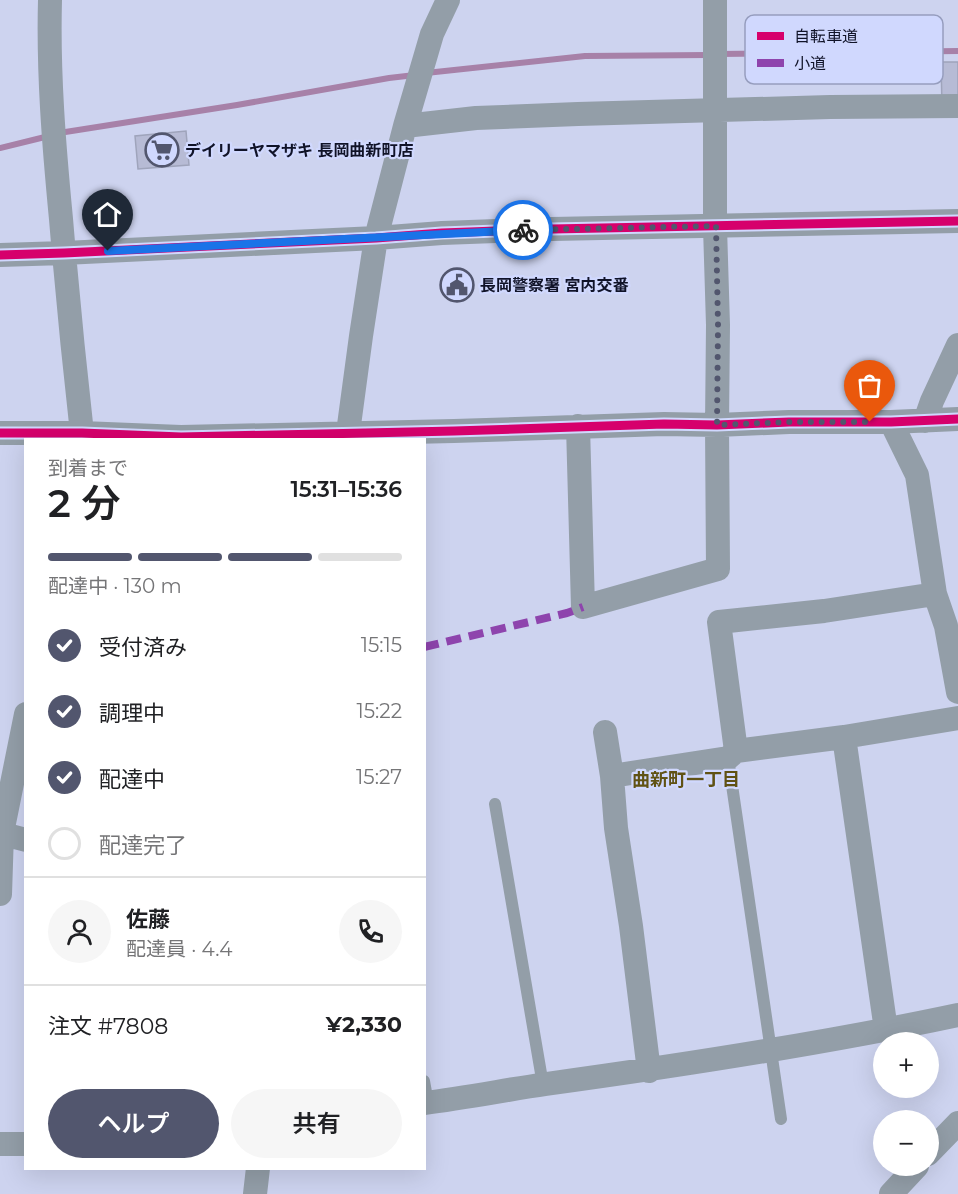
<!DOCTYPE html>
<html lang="ja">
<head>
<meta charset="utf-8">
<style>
	:root { --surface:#fff; --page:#f6f6f6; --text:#202124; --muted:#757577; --line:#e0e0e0; --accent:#52566e }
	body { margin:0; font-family:Montserrat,"Noto Sans JP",sans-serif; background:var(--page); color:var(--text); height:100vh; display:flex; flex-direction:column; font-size:22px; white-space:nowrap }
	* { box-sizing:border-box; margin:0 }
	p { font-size:20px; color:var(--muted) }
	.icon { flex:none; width:33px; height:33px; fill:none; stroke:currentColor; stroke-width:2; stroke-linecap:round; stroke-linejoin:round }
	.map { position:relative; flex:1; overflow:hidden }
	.panel { position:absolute; left:24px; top:438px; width:402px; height:732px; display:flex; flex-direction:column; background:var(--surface); border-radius:0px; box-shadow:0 6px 24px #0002 }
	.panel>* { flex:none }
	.buttons { position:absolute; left:873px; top:1032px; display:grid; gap:12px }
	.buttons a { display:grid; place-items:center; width:66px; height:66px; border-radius:50%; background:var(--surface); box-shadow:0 6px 24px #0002; font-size:30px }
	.pin { position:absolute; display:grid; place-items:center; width:51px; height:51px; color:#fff; margin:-62px -26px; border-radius:50% 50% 50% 0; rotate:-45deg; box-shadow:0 0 6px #0007 }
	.pin .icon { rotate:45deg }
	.courier { position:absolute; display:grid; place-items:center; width:60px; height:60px; margin:-30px; border:4px solid #1a73e8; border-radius:50%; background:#fff; color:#222; box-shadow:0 2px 8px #0007 }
	.head em { font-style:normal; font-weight:600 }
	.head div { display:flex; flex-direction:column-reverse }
	.head { display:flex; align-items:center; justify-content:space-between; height:102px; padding:0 24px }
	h1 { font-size:39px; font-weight:600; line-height:45px }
	.bar { display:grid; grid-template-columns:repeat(4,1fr); gap:9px 6px; align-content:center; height:72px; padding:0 24px }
	.bar i { height:8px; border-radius:4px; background:var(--line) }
	.bar .selected { background:var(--accent) }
	.bar p { grid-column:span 4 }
	.line { display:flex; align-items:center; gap:15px; padding:0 24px; border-top:2px solid var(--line) }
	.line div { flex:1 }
	.round { display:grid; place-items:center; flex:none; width:63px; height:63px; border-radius:32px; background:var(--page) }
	ol { padding:0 24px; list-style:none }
	li { display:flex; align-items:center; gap:18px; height:66px }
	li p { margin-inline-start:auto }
	li .icon { padding:6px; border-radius:50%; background:var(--accent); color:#fff; stroke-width:4 }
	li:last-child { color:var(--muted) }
	li i { width:33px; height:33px; border:3px solid var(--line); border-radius:50% }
	.primary-button { display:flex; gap:12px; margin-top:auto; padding:12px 24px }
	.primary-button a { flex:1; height:69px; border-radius:36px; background:var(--accent); color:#fff; font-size:24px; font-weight:600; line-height:69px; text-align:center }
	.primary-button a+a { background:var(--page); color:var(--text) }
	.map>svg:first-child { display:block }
</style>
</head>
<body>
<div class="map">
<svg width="958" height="1194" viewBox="0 0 958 1194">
	<rect width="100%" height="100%" fill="#cdd3ef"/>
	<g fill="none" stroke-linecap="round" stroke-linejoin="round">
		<path stroke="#a781a8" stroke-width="6" d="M719 54 958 51
			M426 73 585 56 708 55
			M59 133 237 105 389 78 415 75
			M0 148 49 136"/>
	</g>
	<path fill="#b7bbd5" stroke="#9fa4bb" stroke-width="1.5" d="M941 62H958V106H942Z
		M186 131 189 165 138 169 135 136Z
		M447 275H468V296L447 295Z"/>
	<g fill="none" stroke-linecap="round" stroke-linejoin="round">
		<path stroke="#939ea8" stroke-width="12" d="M728 758 781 1119
			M495 804 543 1085
			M424 1081 428 1103"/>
		<path stroke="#939ea8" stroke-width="24" d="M50 0C48 73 54 146 61 219 67 291 74 362 82 433L80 440
			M405 126 476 118 578 114 830 107 958 106
			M0 255 64 253 376 238 442 233 552 229 958 221
			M925 421 932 401 958 345
			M891 422 917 475 935 594 946 626 958 692
			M578 426 583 607 718 569 717 425 718 325 715 227V0
			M0 433H82L181 437 454 431 664 424 717 425 789 422H891L958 419
			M347 440 361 336 376 238 405 126 432 34 448 0
			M605 732 612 776 616 828 631 926 649 1071
			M844 737 886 1030
			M736 751 719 622 824 611 935 594
			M612 776 728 758 736 751 844 737 958 718
			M0 833 26 840
			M0 894 2 833 26 714
			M424 1103C465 1098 505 1090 546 1084 684 1065 822 1044 958 1015
			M0 1144H26
			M928 1154 958 1123
			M255 1194 258 1168
			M891 1194 917 1166"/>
		<path stroke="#8e44ad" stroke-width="8" stroke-dasharray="15 8" stroke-linecap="butt" d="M424 647 567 613 583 607"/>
		<defs>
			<path id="cycleway" d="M0 255 64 253 376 238 442 233 552 229 958 221
				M0 433H82L181 437 454 431 664 424 717 425 789 422H891L958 419"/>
		</defs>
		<use href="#cycleway" stroke="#d0d8fe" stroke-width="13"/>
		<use href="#cycleway" stroke="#d6006c" stroke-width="9"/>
	</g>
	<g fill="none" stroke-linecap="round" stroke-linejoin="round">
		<path stroke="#52566e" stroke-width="6" stroke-dasharray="0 10.8" d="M523 230 716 226 718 325 717 425 789 422H870"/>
		<path stroke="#1a73e8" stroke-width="8" d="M108 251 523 230"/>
	</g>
	<defs>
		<symbol id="supermarket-ring" viewBox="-11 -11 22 22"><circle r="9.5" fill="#d0d8fe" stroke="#52566e" stroke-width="1.5"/><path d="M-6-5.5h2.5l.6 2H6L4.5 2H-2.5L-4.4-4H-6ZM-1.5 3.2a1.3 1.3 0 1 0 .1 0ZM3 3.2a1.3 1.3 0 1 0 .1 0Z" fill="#52566e"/></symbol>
		<symbol id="civic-ring" viewBox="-11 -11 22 22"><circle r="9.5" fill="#d0d8fe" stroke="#52566e" stroke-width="1.5"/><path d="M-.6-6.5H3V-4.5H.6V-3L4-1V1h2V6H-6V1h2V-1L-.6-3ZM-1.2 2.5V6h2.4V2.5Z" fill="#52566e"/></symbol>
	</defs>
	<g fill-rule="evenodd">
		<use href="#supermarket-ring" x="143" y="131" width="38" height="38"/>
		<use href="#civic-ring" x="438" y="266" width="38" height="38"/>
	</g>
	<g text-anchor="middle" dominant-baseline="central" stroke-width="4.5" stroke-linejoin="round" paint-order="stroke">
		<g font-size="16" font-weight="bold" fill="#101328" stroke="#d0d8fe" text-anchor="start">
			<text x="185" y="150">デイリーヤマザキ 長岡曲新町店</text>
			<text x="480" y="285">長岡警察署 宮内交番</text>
		</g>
		<g font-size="18" font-weight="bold" fill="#605215" stroke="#d0d8fe">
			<text x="686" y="780">曲新町一丁目</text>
		</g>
	</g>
	<rect x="745" y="15" width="198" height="69" rx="9" fill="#d0d8fe" stroke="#969dbe" stroke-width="1.5"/>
	<rect x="757" y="32" width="27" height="8" fill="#d6006c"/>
	<rect x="757" y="59" width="27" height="8" fill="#8e44ad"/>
	<g font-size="16" fill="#101328">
		<text x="794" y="42">自転車道</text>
		<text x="794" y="69">小道</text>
	</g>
</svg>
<div class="buttons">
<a>+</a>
<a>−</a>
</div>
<div class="pin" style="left:870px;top:422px;background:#ea580c"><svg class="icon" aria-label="bag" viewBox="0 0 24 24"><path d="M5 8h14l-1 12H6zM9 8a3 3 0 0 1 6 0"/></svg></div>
<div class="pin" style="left:108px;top:251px;background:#1f2937"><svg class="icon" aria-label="home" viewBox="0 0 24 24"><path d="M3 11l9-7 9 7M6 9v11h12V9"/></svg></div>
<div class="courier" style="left:523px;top:230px"><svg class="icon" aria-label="bike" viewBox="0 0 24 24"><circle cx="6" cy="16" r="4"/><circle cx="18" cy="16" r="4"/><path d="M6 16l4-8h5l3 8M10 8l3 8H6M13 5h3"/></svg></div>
<section class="panel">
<div class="head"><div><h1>2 分</h1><p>到着まで</p></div><em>15:31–15:36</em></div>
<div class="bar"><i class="selected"></i><i class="selected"></i><i class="selected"></i><i></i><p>配達中 · 130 m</p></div>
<ol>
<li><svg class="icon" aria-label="check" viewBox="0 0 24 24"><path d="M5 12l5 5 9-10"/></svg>受付済み<p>15:15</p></li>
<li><svg class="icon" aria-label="check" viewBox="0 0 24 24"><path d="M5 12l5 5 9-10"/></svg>調理中<p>15:22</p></li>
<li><svg class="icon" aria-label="check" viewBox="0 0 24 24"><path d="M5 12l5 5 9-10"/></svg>配達中<p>15:27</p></li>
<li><i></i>配達完了</li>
</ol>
<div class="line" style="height:108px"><a class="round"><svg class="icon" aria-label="person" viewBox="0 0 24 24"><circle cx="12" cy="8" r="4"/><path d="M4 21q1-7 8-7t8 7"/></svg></a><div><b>佐藤</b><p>配達員 · 4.4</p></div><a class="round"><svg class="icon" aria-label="phone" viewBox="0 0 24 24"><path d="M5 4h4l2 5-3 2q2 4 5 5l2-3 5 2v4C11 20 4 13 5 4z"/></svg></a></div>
<div class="line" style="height:78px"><div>注文 #7808</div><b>¥2,330</b></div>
<div class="primary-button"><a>ヘルプ</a><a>共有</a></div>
</section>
</div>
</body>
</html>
